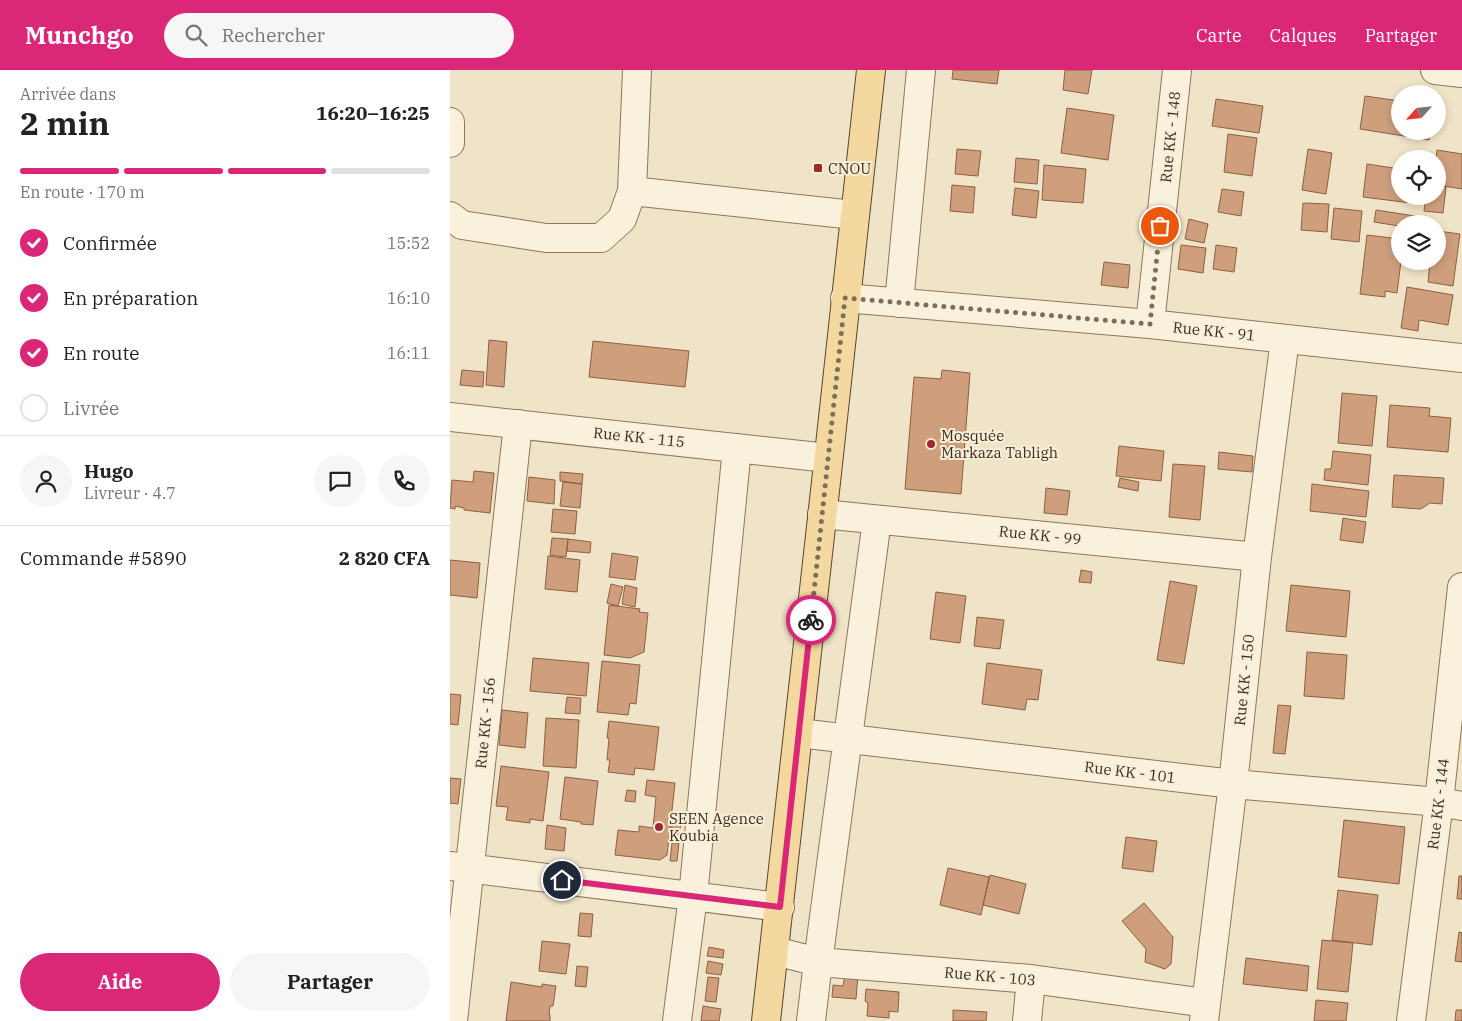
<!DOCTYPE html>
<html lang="fr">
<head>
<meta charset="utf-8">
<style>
	:root { --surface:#fff; --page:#f6f6f6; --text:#222; --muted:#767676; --line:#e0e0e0; --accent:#db2777 }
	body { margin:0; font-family:"IBM Plex Serif",serif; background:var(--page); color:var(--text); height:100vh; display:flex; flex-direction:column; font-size:19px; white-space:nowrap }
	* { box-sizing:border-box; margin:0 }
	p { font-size:16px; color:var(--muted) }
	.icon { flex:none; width:28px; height:28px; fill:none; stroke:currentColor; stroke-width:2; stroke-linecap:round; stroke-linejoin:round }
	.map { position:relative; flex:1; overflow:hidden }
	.sheet { display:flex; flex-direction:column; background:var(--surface); width:450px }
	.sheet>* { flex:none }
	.needle { width:32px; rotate:243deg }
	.buttons { position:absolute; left:941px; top:15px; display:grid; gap:10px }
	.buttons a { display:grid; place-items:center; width:55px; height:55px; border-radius:50%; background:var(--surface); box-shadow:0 2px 8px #0003; font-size:25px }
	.pin { position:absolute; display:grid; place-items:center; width:42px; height:42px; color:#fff; margin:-21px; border:2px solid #fff; border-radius:50%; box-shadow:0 1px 5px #0007 }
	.courier { position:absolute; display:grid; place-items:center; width:50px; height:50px; margin:-25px; border:4px solid #db2777; border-radius:50%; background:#fff; color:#222; box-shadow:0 1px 6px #0007 }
	.overview em { font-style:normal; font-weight:700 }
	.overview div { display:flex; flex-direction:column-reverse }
	.overview { display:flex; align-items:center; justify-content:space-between; height:85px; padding:0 20px }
	h1 { font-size:32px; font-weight:700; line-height:38px }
	.bar { display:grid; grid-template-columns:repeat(4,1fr); gap:8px 5px; align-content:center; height:60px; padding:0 20px }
	.bar i { height:6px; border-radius:4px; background:var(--line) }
	.bar .selected { background:var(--accent) }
	.bar p { grid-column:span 4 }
	.line { display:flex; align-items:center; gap:12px; padding:0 20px; border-top:1px solid var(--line) }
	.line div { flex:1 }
	.round { display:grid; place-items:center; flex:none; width:52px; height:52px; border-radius:26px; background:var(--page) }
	ol { padding:0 20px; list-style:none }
	li { display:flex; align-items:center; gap:15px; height:55px }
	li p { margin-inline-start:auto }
	li .icon { padding:5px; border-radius:50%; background:var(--accent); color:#fff; stroke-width:4 }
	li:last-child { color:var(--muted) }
	li i { width:28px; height:28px; border:2px solid var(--line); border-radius:50% }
	.primary-button { display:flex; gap:10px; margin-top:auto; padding:10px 20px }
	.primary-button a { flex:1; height:58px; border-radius:30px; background:var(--accent); color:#fff; font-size:20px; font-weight:700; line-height:58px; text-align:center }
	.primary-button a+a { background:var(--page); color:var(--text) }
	header { display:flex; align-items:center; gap:30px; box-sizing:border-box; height:70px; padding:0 25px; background:var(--accent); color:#fff }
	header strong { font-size:24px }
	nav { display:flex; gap:28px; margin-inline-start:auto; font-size:18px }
	.search { width:350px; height:45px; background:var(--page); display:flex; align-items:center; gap:12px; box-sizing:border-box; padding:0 18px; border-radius:28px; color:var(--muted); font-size:19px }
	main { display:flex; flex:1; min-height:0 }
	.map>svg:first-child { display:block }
</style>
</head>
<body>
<header>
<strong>Munchgo</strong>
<div class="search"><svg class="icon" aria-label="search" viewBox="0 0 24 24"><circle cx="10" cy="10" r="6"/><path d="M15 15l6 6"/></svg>Rechercher</div>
<nav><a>Carte</a><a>Calques</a><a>Partager</a></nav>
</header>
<main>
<section class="sheet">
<div class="overview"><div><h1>2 min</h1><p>Arrivée dans</p></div><em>16:20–16:25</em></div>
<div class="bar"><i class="selected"></i><i class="selected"></i><i class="selected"></i><i></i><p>En route · 170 m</p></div>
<ol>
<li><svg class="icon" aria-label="check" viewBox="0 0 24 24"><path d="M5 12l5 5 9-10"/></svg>Confirmée<p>15:52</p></li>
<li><svg class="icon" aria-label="check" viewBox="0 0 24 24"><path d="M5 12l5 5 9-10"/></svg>En préparation<p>16:10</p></li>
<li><svg class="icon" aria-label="check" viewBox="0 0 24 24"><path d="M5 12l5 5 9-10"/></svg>En route<p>16:11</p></li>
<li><i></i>Livrée</li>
</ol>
<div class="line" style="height:90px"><a class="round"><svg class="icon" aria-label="person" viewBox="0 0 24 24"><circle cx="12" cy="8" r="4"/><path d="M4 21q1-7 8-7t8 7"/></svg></a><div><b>Hugo</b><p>Livreur · 4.7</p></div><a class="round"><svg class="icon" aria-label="chat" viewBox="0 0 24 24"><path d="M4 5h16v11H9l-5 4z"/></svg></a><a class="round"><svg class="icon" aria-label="phone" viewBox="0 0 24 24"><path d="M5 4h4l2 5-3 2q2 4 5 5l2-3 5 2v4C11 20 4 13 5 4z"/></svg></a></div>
<div class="line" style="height:65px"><div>Commande #5890</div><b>2 820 CFA</b></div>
<div class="primary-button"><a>Aide</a><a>Partager</a></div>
</section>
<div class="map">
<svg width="1012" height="951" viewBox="0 0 1012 951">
	<rect width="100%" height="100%" fill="#f0e4c8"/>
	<path fill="#cf9f7d" stroke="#8d5f41" d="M503 0H549L547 14 502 9Z
		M615 0H642L638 24 613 20Z
		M915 26 950 31V61H980L979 70 910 59Z
		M766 29 813 36 809 63 762 56Z
		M617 38 664 45 658 90 611 83Z
		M778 64 807 68 802 106 774 102Z
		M507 79 531 81 528 106 505 104Z
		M858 79 882 83 876 124 852 120Z
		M987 80 1012 84V119L988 115V89H986Z
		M566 88 589 90 587 114 564 112Z
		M917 94 950 99V126H970L969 134 913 127Z
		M594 95 636 99 633 133 592 130Z
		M502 115 525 117 523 143 500 141Z
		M988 116 996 117 993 143 974 141 976 126H988Z
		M565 118 589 121 586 148 562 145Z
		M772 119 794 122 791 146 768 142Z
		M853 133 879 134 877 162 851 160Z
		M884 138 912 141 909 172 881 169Z
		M926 140 978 148 977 154H950V159L949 156 924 152Z
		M739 149 758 154 754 173 735 169Z
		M988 161 1010 164 1003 216 978 212 980 192 978 191H988Z
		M917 165 950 169 951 191 947 223 935 221V227L910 224Z
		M731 175 756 178 753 203 728 199Z
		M766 175 787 178 784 202 763 199Z
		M654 192 680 195 678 218 651 215Z
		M957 217 1003 225 998 255 969 250 968 261 951 258Z
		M39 270 57 272 54 317 36 315Z
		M143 271 239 281 235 317 139 307Z
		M12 300 34 302 33 317 10 315Z
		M492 300 520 303 511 424 455 419 464 307 491 309Z
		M892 323 927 326 922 376 888 373Z
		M940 335 980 338 979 346 1001 348 998 382 937 377Z
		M669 376 714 381 711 411 666 406Z
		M883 381 921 385 918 415 874 410 875 399H881Z
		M769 382 803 386 802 402 768 399Z
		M723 394 755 396 750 450 719 447Z
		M24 401 44 403 40 443 14 440V438L5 436V439L0 438 2 410 23 412Z
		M110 402 133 404 132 414 110 411Z
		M944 405 994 408 992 434 980 433 971 439 942 437Z
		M79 407 105 410 104 434 77 431Z
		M670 408 689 412 688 421 668 417Z
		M113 412 132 414 130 438 110 436Z
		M862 414 919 421 916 447 860 441Z
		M596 418 620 421 617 445 594 443Z
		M103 439 127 441 125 464 101 462Z
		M893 448 916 452 913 473 890 470Z
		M102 468 118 469 116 487 100 485Z
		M118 469 141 472 140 483 117 481Z
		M162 483 188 487 185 510 159 507Z
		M98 486 130 490 127 522 95 519Z
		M0 490 30 493 27 528 0 525Z
		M631 500 642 502 641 513 629 512Z
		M720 511 747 516 734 594 707 590Z
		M161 514 173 517 168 536 157 533Z
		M175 515 187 518 185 537 172 534Z
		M841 515 900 521 896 567 836 561Z
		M486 522 516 526 510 573 480 569Z
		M159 535 190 539 189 542 198 543 194 582 180 588 154 585Z
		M527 547 554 550 550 579 524 576Z
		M857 582 897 585 894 629 854 626Z
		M83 588 139 593 136 626 80 621Z
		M152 591 190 595 186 634 180 633 178 645 147 642Z
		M537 593 592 600 588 630 577 629 575 640 532 634Z
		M0 624 11 625 8 655 0 654Z
		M117 627 131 628 130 644 115 643Z
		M828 635 841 636 835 684 823 683Z
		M52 640 78 643 75 678 49 675Z
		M96 648 129 650 126 698 93 696Z
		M159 651 209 657 204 700 185 698 184 705 158 702 160 690H157L159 668H157Z
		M51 696 99 702 93 751 80 749V753L56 750 58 737 46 736Z
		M115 707 148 711 143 755 131 754V752L110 749Z
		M0 708 11 709 8 734 0 733Z
		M197 710 225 713 217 785 210 790 165 785 168 760 189 762V756L203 758 206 727 195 725Z
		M177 720 186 721 185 732 175 731Z
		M223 746 232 747 229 765 221 764Z
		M894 750 955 757 949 814 888 807Z
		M97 755 116 758 114 781 95 779Z
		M676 767 707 771 703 802 672 798Z
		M222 773H229L227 791H220Z
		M498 798 539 807 531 845 490 835Z
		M540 805 576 814 569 844 533 835Z
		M1009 806H1012V829H1007Z
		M888 820 928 825 922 875 882 870Z
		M694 833 723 867 721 894 715 899 695 892 696 879 672 851Z
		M130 843 143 844 141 867 128 866Z
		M1009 862 1012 863V892L1005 891Z
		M872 870 903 873 898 922 867 919Z
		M92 871 120 874 116 904 89 901Z
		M259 877 274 880 273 888 257 886Z
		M796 888 859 896 857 921 793 914Z
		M258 891 273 894 271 905 256 903Z
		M127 896 138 897 136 917 125 916Z
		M395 904 408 905 406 929 382 927 383 915 393 916Z
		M258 907 269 908 266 932 255 931Z
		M61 912 92 917V914L106 916 103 936H100L99 945H100V951H56Z
		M416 919 449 922 448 942 439 941V948L417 946 418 933 415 931Z
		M866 930 898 933 896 951H864Z
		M253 936 271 939 269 951H251Z
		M503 940 537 942 536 951H503Z
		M1006 940H1012V951H1005Z"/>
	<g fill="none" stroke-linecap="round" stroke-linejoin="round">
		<defs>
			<path id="minor" d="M187 0 182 121 404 145
				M985 0 1012 3
				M0 52V73
				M0 146 12 155 96 168H151L172 149 182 121
				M395 228 700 254 1012 288
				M449 233 471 0
				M700 254 727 0
				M0 347 378 388
				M372 444 807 487
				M349 663 783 714 989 732 1012 736
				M0 796 330 837
				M325 881 368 892 581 909 756 933
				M3 951 68 354
				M227 951 243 826 287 378
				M361 951 368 892 427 450
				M577 951 581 909
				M754 951 783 714 807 487 835 269
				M961 951 989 732 1012 517"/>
			<path id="major" d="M316 951C354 634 385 317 421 0"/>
		</defs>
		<use href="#minor" stroke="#8d765c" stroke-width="30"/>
		<use href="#major" stroke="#5b4430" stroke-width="30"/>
		<use href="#minor" stroke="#faf1dc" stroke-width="28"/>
		<use href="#major" stroke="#f3d9a0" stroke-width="28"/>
	</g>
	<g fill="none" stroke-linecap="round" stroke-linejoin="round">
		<path stroke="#7c6e5b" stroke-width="5" stroke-dasharray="0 9" d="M361 550 395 228 700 254 710 156"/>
		<path stroke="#db2777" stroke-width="6" d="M112 810 330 837 361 550"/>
	</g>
	<g fill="#9e2a2b" stroke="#f7eed8" stroke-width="2">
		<rect x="363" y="93" width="10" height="10" rx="2.5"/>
		<circle cx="481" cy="374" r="5"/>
		<circle cx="209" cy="757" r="5"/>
	</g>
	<g text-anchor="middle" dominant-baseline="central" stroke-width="4" stroke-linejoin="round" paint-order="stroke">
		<g font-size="15" fill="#3d2e20" stroke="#f7eed8">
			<text transform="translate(720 67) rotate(-84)">Rue KK - 148</text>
			<text transform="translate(764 261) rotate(6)">Rue KK - 91</text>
			<text transform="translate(189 367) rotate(6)">Rue KK - 115</text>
			<text transform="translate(590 465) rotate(6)">Rue KK - 99</text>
			<text transform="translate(794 610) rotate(-84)">Rue KK - 150</text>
			<text transform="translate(35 653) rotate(-84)">Rue KK - 156</text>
			<text transform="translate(680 702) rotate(7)">Rue KK - 101</text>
			<text transform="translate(988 734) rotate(-83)">Rue KK - 144</text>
			<text transform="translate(540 906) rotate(5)">Rue KK - 103</text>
		</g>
		<g font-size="15" fill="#3d2e20" stroke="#f7eed8" text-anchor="start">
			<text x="378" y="98">CNOU</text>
			<text x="491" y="365">Mosquée<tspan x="491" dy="17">Markaza Tabligh</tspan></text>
			<text x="219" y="748">SEEN Agence<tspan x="219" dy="17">Koubia</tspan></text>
		</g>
	</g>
</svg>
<div class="buttons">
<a><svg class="needle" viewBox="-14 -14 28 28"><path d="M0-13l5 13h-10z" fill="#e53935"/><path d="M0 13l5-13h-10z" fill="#767676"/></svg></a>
<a><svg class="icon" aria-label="locate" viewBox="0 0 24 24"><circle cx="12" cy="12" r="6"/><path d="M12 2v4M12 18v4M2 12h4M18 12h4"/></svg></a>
<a><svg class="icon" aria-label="layers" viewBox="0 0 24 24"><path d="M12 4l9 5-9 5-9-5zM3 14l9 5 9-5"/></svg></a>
</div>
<div class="pin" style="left:710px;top:156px;background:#ea580c"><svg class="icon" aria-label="bag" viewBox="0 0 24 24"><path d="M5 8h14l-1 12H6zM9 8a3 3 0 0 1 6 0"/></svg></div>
<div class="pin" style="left:112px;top:810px;background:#1f2937"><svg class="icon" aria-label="home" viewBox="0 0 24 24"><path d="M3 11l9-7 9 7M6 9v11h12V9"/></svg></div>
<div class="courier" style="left:361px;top:550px"><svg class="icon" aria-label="bike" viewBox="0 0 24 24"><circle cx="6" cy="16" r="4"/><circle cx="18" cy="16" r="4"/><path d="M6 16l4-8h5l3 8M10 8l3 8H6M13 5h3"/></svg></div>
</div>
</main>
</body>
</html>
